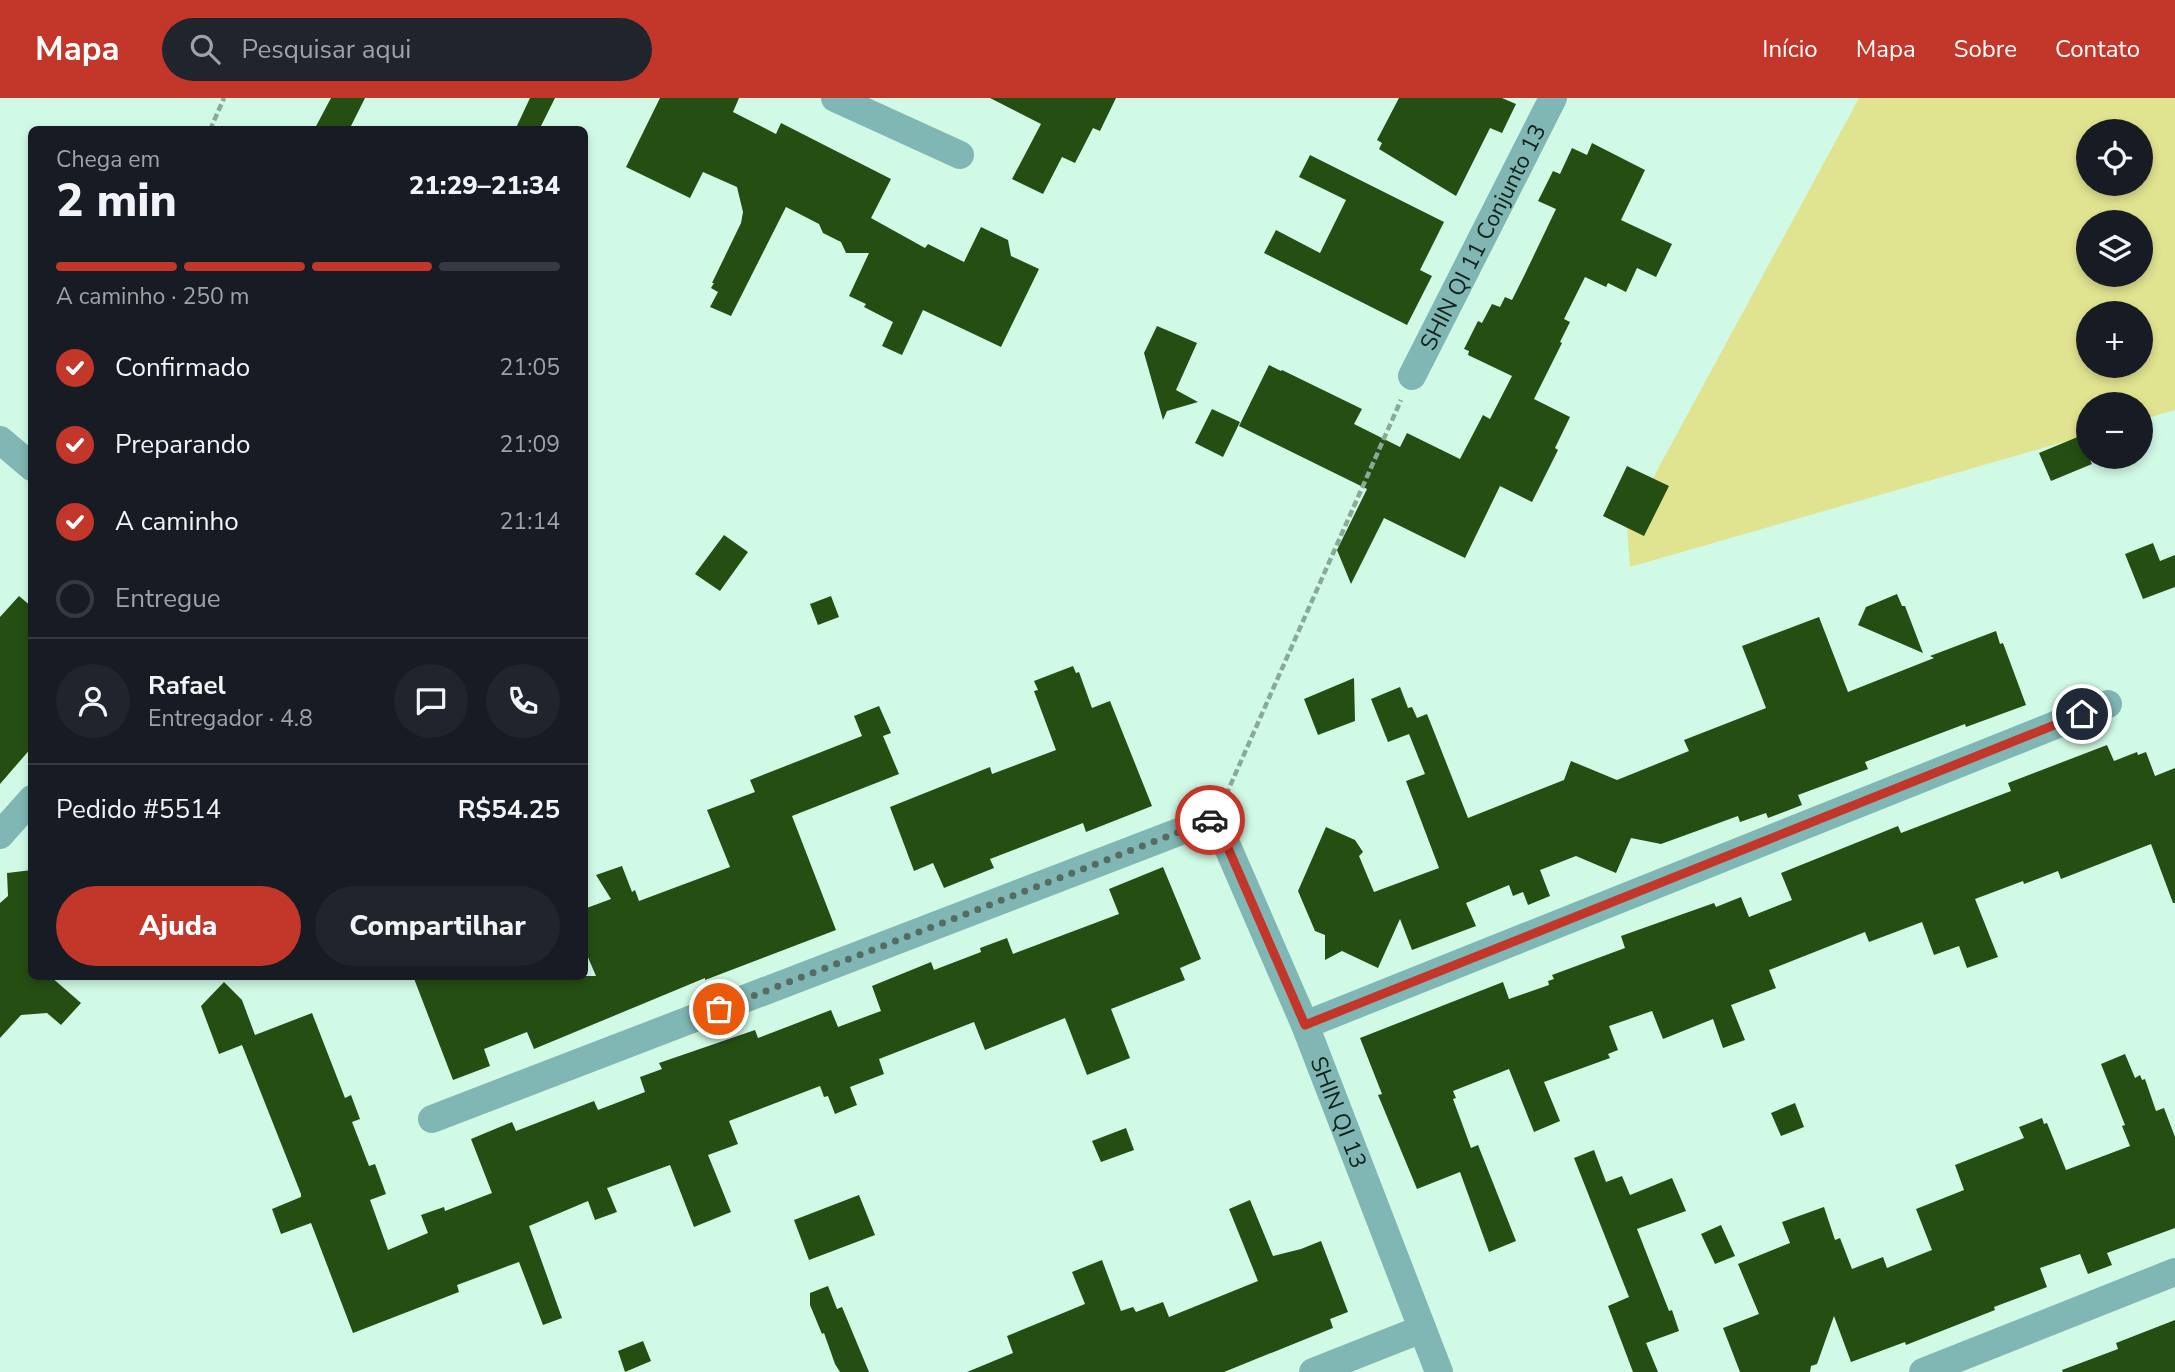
<!DOCTYPE html>
<html lang="pt">
<head>
<meta charset="utf-8">
<style>
	:root { --surface:#171b24; --page:#20242c; --text:#f1f3f6; --muted:#9ea1a6; --line:#363941; --accent:#c3362a }
	body { margin:0; font-family:"Nunito Sans",sans-serif; background:var(--page); color:var(--text); height:100vh; display:flex; flex-direction:column; font-size:26px; white-space:nowrap }
	* { box-sizing:border-box; margin:0 }
	p { font-size:23px; color:var(--muted) }
	.icon { flex:none; width:38px; height:38px; fill:none; stroke:currentColor; stroke-width:2; stroke-linecap:round; stroke-linejoin:round }
	.map { position:relative; flex:1; overflow:hidden }
	.sheet { position:absolute; left:28px; top:28px; width:560px; height:854px; display:flex; flex-direction:column; background:var(--surface); border-radius:10px; box-shadow:0 4px 10px #0003 }
	.sheet>* { flex:none }
	.buttons { position:absolute; left:2076px; top:21px; display:grid; gap:14px }
	.buttons a { display:grid; place-items:center; width:77px; height:77px; border-radius:50%; background:var(--surface); box-shadow:0 4px 10px #0003; font-size:35px }
	.pin { position:absolute; display:grid; place-items:center; width:60px; height:60px; color:#fff; margin:-30px; border:4px solid #fff; border-radius:50%; box-shadow:0 2px 7px #0007 }
	.courier { position:absolute; display:grid; place-items:center; width:70px; height:70px; margin:-35px; border:5px solid #c3362a; border-radius:50%; background:#fff; color:#222; box-shadow:0 2px 9px #0007 }
	.headline em { font-style:normal; font-weight:800 }
	.headline div { display:flex; flex-direction:column-reverse }
	.headline { display:flex; align-items:center; justify-content:space-between; height:119px; padding:0 28px }
	h1 { font-size:46px; font-weight:800; line-height:52px }
	.bar { display:grid; grid-template-columns:repeat(4,1fr); gap:10px 7px; align-content:center; height:84px; padding:0 28px }
	.bar i { height:9px; border-radius:5px; background:var(--line) }
	.bar .active { background:var(--accent) }
	.bar p { grid-column:span 4 }
	.line { display:flex; align-items:center; gap:18px; padding:0 28px; border-top:2px solid var(--line) }
	.line div { flex:1 }
	.round { display:grid; place-items:center; flex:none; width:74px; height:74px; border-radius:37px; background:var(--page) }
	ol { padding:0 28px; list-style:none }
	li { display:flex; align-items:center; gap:21px; height:77px }
	li p { margin-inline-start:auto }
	li .icon { padding:7px; border-radius:50%; background:var(--accent); color:#fff; stroke-width:4 }
	li:last-child { color:var(--muted) }
	li i { width:38px; height:38px; border:4px solid var(--line); border-radius:50% }
	.cta { display:flex; gap:14px; margin-top:auto; padding:14px 28px }
	.cta a { flex:1; height:80px; border-radius:42px; background:var(--accent); color:#fff; font-size:28px; font-weight:800; line-height:80px; text-align:center }
	.cta a+a { background:var(--page); color:var(--text) }
	header { display:flex; align-items:center; gap:42px; box-sizing:border-box; height:98px; padding:0 35px; background:var(--accent); color:#fff }
	header strong { font-size:33px }
	nav { display:flex; gap:38px; margin-inline-start:auto; font-size:24px }
	.search { width:490px; height:63px; background:var(--page); display:flex; align-items:center; gap:18px; box-sizing:border-box; padding:0 24px; border-radius:38px; color:var(--muted); font-size:26px }
	.map>svg:first-child { display:block }
</style>
</head>
<body>
<header>
<strong>Mapa</strong>
<div class="search"><svg class="icon" aria-label="search" viewBox="0 0 24 24"><circle cx="10" cy="10" r="6"/><path d="M15 15l6 6"/></svg>Pesquisar aqui</div>
<nav><a>Início</a><a>Mapa</a><a>Sobre</a><a>Contato</a></nav>
</header>
<div class="map">
<svg width="2175" height="1274" viewBox="0 0 2175 1274">
	<rect width="100%" height="100%" fill="#d1fae6"/>
	<path fill="#e0e490" fill-rule="evenodd" d="M1859 0H2175V312L2140 322V306H2088V337L1630 469 1627 428ZM2088 33H2140V86H2088ZM2088 124H2140V177H2088ZM2088 215H2140V268H2088Z"/>
	<path fill="#254e13" d="M331 0H365L349 32H314Z
		M530 0H555L539 32H515Z
		M660 0H739L733 14 776 36 781 25 891 81 871 120 925 150 928 146 964 164 981 129 1008 142 1011 158 1039 171 1001 249 923 212 902 257 882 248 893 224 864 209 866 206 849 198 869 155H846L841 144 823 135 819 126 786 109 731 218 710 209 718 194 711 190 714 185H712L741 125 743 114 737 89 703 74 690 100 626 69Z
		M990 0H1116L1100 33 1093 30 1075 65 1062 59 1043 96 1012 81 1041 26Z
		M1399 0H1502L1516 6 1502 35 1490 30 1456 98 1379 51 1382 45 1377 42Z
		M1592 45 1645 72 1621 122 1672 146 1656 179 1637 170 1626 194 1608 185 1606 189 1585 179 1564 221 1570 224 1560 244 1562 245 1534 301 1570 319 1555 350 1558 352 1532 404 1500 388 1465 460 1384 420 1351 486 1337 452 1367 391 1239 328 1269 267 1281 273 1282 272 1362 311 1354 326 1400 349 1407 335 1460 361 1483 317 1490 321 1512 278 1468 257 1469 253 1464 251 1478 223 1482 225 1492 206 1500 209 1505 199 1512 202 1524 178 1556 111 1538 103 1553 73 1560 76 1572 50 1587 57Z
		M1310 57 1444 124 1420 172 1432 178 1407 227 1264 155 1276 132 1320 155 1346 102 1299 79Z
		M1157 228 1197 245 1176 292 1198 304 1167 313 1163 322 1144 255Z
		M1212 311 1240 324 1223 359 1195 345Z
		M2080 338 2092 366 2051 383 2039 355Z
		M1627 368 1669 388 1644 438 1603 418Z
		M724 437 748 454 720 493 695 476Z
		M2153 445 2160 463 2175 457V489L2143 501 2125 456Z
		M1897 496 1902 508H1905L1923 555 1858 527 1866 509Z
		M19 498 32 509V649L0 686V519Z
		M831 498 839 519 818 527 810 506Z
		M1819 519 1848 594 1934 560 1930 558 1996 533 2000 546 2003 545 2026 607 1966 629 1965 626 1865 664 1868 671 1798 697 1802 707 1768 720 1766 715 1740 724 1738 718 1661 746 1631 740 1616 775 1576 758 1540 772 1550 798 1528 807 1523 794 1513 798 1509 787 1466 805 1476 828 1412 852 1400 821 1378 870 1342 853 1325 862V837L1315 833 1298 793 1326 729 1355 742 1363 754 1359 758 1374 794 1439 770 1406 683 1425 676 1409 636 1388 644 1371 601 1400 589 1408 610 1412 609 1417 620 1427 616 1468 720 1564 682 1571 663 1617 682 1689 653 1684 642 1766 610 1742 548Z
		M1073 568 1076 575 1079 574 1092 610 1110 603 1152 708 1086 734 1083 725 990 761 994 770 944 790 933 765 914 773 890 709 990 669 992 676 1056 652 1034 593 1038 592 1034 583Z
		M1354 580 1355 623 1318 637 1304 601Z
		M879 608 891 635 883 638 899 676 792 718 836 832 705 882V880L534 951 527 934 484 951 490 968 453 982 413 878H596L584 850V811L611 801 596 777 622 768 632 794 635 792 639 803 730 769 707 712 755 694 750 682 862 638 854 618Z
		M2107 647 2114 663 2137 654 2138 657 2146 654 2155 678 2175 670V805H2173L2151 746 2061 781 2058 773 2024 786 2023 783 1975 801 1998 859 1967 870 1959 848 1934 857 1922 824 1869 844 1865 834 1769 872 1776 890 1731 907 1745 942 1723 950 1713 921 1663 941 1652 913 1609 928 1618 952 1608 956 1610 960 1544 984 1560 1023 1534 1034 1509 971 1453 993 1456 1000 1453 1001 1471 1050 1478 1047 1516 1143 1489 1154 1460 1074 1417 1091 1378 997 1382 996 1360 940 1503 884 1509 901 1549 887 1548 883 1554 881 1552 877 1625 850 1621 838 1714 805 1716 809 1741 799 1749 819 1792 802 1781 775 1898 728 1901 735 2011 693 2008 685Z
		M1163 769 1201 861 1180 870 1185 882 1111 911 1130 960 1087 977 1065 920 985 952 974 924 879 961 884 976 850 989 857 1007 835 1016 828 998 824 999 820 988 729 1023 738 1046 708 1057 731 1114 694 1129 670 1067 607 1090 617 1114 595 1122 588 1103 529 1128 562 1220 543 1227 519 1164 457 1187 459 1194 353 1235 311 1125 281 1136 272 1111 301 1099V1096L242 947 219 956 201 908 224 884 242 902 255 937 312 915 345 1000 351 997 360 1021 352 1024 369 1068 375 1066 386 1096 370 1102 388 1152 428 1135 421 1117 444 1109 445 1113 492 1095 471 1041 512 1024 516 1033 594 1003 598 1012 645 994 640 979 662 971 659 965 755 932 758 940 831 912 838 929 881 913 872 888 931 864 934 872 981 854 980 850 1007 840 1013 856 1119 816 1109 791Z
		M32 772V878H50L81 905 61 927 47 915 21 917 0 940V805L8 798 7 775Z
		M2125 956 2135 980 2140 977 2142 982 2145 981 2156 1013 2164 1010 2175 1039V1130L2107 1155 2112 1167 2088 1176 2080 1156 2040 1170 2047 1189 1994 1209 1995 1212 1906 1247 1905 1244 1851 1264 1834 1218 1817 1266 1811 1268 1810 1274H1740L1723 1230 1759 1216 1738 1166 1790 1145 1782 1124 1824 1109 1835 1142 1840 1140 1852 1171 1883 1159 1887 1170 1932 1152 1916 1111 1964 1092 1955 1067 2024 1040 2019 1029 2042 1020 2044 1026 2047 1025 2066 1072 2130 1048 2122 1028 2125 1027 2101 966Z
		M1795 1005 1804 1029 1781 1038 1771 1015Z
		M1126 1030 1134 1052 1101 1064 1092 1043Z
		M1594 1052 1606 1084 1622 1078 1630 1097 1672 1080 1686 1113 1637 1131 1669 1213 1672 1212 1679 1233 1646 1245 1658 1274H1633L1608 1208 1629 1199 1574 1060Z
		M859 1097 875 1137 809 1162 794 1122Z
		M1250 1102 1273 1158 1301 1151 1321 1143 1348 1214 1330 1221 1333 1230 1224 1274H967L1013 1255 1007 1238 1085 1206 1072 1174 1102 1162 1121 1213 1133 1209 1136 1214 1163 1204 1169 1219 1258 1183 1229 1111Z
		M1721 1127 1735 1158 1715 1166 1701 1136Z
		M828 1188 837 1211 842 1209 869 1274H840L835 1266 824 1235 822 1236 810 1207V1195Z
		M2175 1222V1274H2063L2062 1272 2118 1251 2116 1245Z
		M643 1243 651 1263 625 1274 618 1253Z"/>
	<g fill="none" stroke-linecap="round" stroke-linejoin="round">
		<path stroke="#89a999" stroke-width="4.5" stroke-dasharray="7 3.5" stroke-linecap="butt" d="M210 32 224 0
			M1226 697 1401 302"/>
		<g stroke="#80b6b3" stroke-width="28">
			<path d="M835 0 960 57"/>
			<path id="s1" d="M1412 278 1553 0"/>
			<path d="M0 342 32 369"/>
			<path d="M0 737 32 701"/>
			<path d="M1305 927 2108 606"/>
			<path id="s2" d="M432 1021 1215 720 1305 927 1439 1274"/>
			<path d="M1313 1274 1422 1231"/>
			<path d="M1923 1274 2175 1174"/>
		</g>
	</g>
	<g fill="none" stroke-linecap="round" stroke-linejoin="round">
		<path stroke="#556d61" stroke-width="7" stroke-dasharray="0 12.6" d="M719 911 1210 722"/>
		<path stroke="#c3362a" stroke-width="9" d="M1210 722 1215 720 1305 927 2082 616"/>
	</g>
	<g text-anchor="middle" dominant-baseline="central" stroke-width="7" stroke-linejoin="round" paint-order="stroke">
		<g font-size="23" fill="#12211a" stroke="#fff">
			<text stroke="none"><textPath href="#s1" startOffset="156">SHIN QI 11 Conjunto 13</textPath></text>
			<text stroke="none"><textPath href="#s2" startOffset="1158">SHIN QI 13</textPath></text>
		</g>
	</g>
</svg>
<div class="buttons">
<a><svg class="icon" aria-label="locate" viewBox="0 0 24 24"><circle cx="12" cy="12" r="6"/><path d="M12 2v4M12 18v4M2 12h4M18 12h4"/></svg></a>
<a><svg class="icon" aria-label="layers" viewBox="0 0 24 24"><path d="M12 4l9 5-9 5-9-5zM3 14l9 5 9-5"/></svg></a>
<a>+</a>
<a>−</a>
</div>
<div class="pin" style="left:719px;top:911px;background:#ea580c"><svg class="icon" aria-label="bag" viewBox="0 0 24 24"><path d="M5 8h14l-1 12H6zM9 8a3 3 0 0 1 6 0"/></svg></div>
<div class="pin" style="left:2082px;top:616px;background:#1f2937"><svg class="icon" aria-label="home" viewBox="0 0 24 24"><path d="M3 11l9-7 9 7M6 9v11h12V9"/></svg></div>
<div class="courier" style="left:1210px;top:722px"><svg class="icon" aria-label="car" viewBox="0 0 24 24"><path d="M5 17H2v-5l4-1 3-4h7l3 4 3 1v5h-3M9 17h6M6 11h13"/><circle cx="7" cy="17" r="2"/><circle cx="17" cy="17" r="2"/></svg></div>
<section class="sheet">
<div class="headline"><div><h1>2 min</h1><p>Chega em</p></div><em>21:29–21:34</em></div>
<div class="bar"><i class="active"></i><i class="active"></i><i class="active"></i><i></i><p>A caminho · 250 m</p></div>
<ol>
<li><svg class="icon" aria-label="check" viewBox="0 0 24 24"><path d="M5 12l5 5 9-10"/></svg>Confirmado<p>21:05</p></li>
<li><svg class="icon" aria-label="check" viewBox="0 0 24 24"><path d="M5 12l5 5 9-10"/></svg>Preparando<p>21:09</p></li>
<li><svg class="icon" aria-label="check" viewBox="0 0 24 24"><path d="M5 12l5 5 9-10"/></svg>A caminho<p>21:14</p></li>
<li><i></i>Entregue</li>
</ol>
<div class="line" style="height:126px"><a class="round"><svg class="icon" aria-label="person" viewBox="0 0 24 24"><circle cx="12" cy="8" r="4"/><path d="M4 21q1-7 8-7t8 7"/></svg></a><div><b>Rafael</b><p>Entregador · 4.8</p></div><a class="round"><svg class="icon" aria-label="chat" viewBox="0 0 24 24"><path d="M4 5h16v11H9l-5 4z"/></svg></a><a class="round"><svg class="icon" aria-label="phone" viewBox="0 0 24 24"><path d="M5 4h4l2 5-3 2q2 4 5 5l2-3 5 2v4C11 20 4 13 5 4z"/></svg></a></div>
<div class="line" style="height:91px"><div>Pedido #5514</div><b>R$54.25</b></div>
<div class="cta"><a>Ajuda</a><a>Compartilhar</a></div>
</section>
</div>
</body>
</html>
